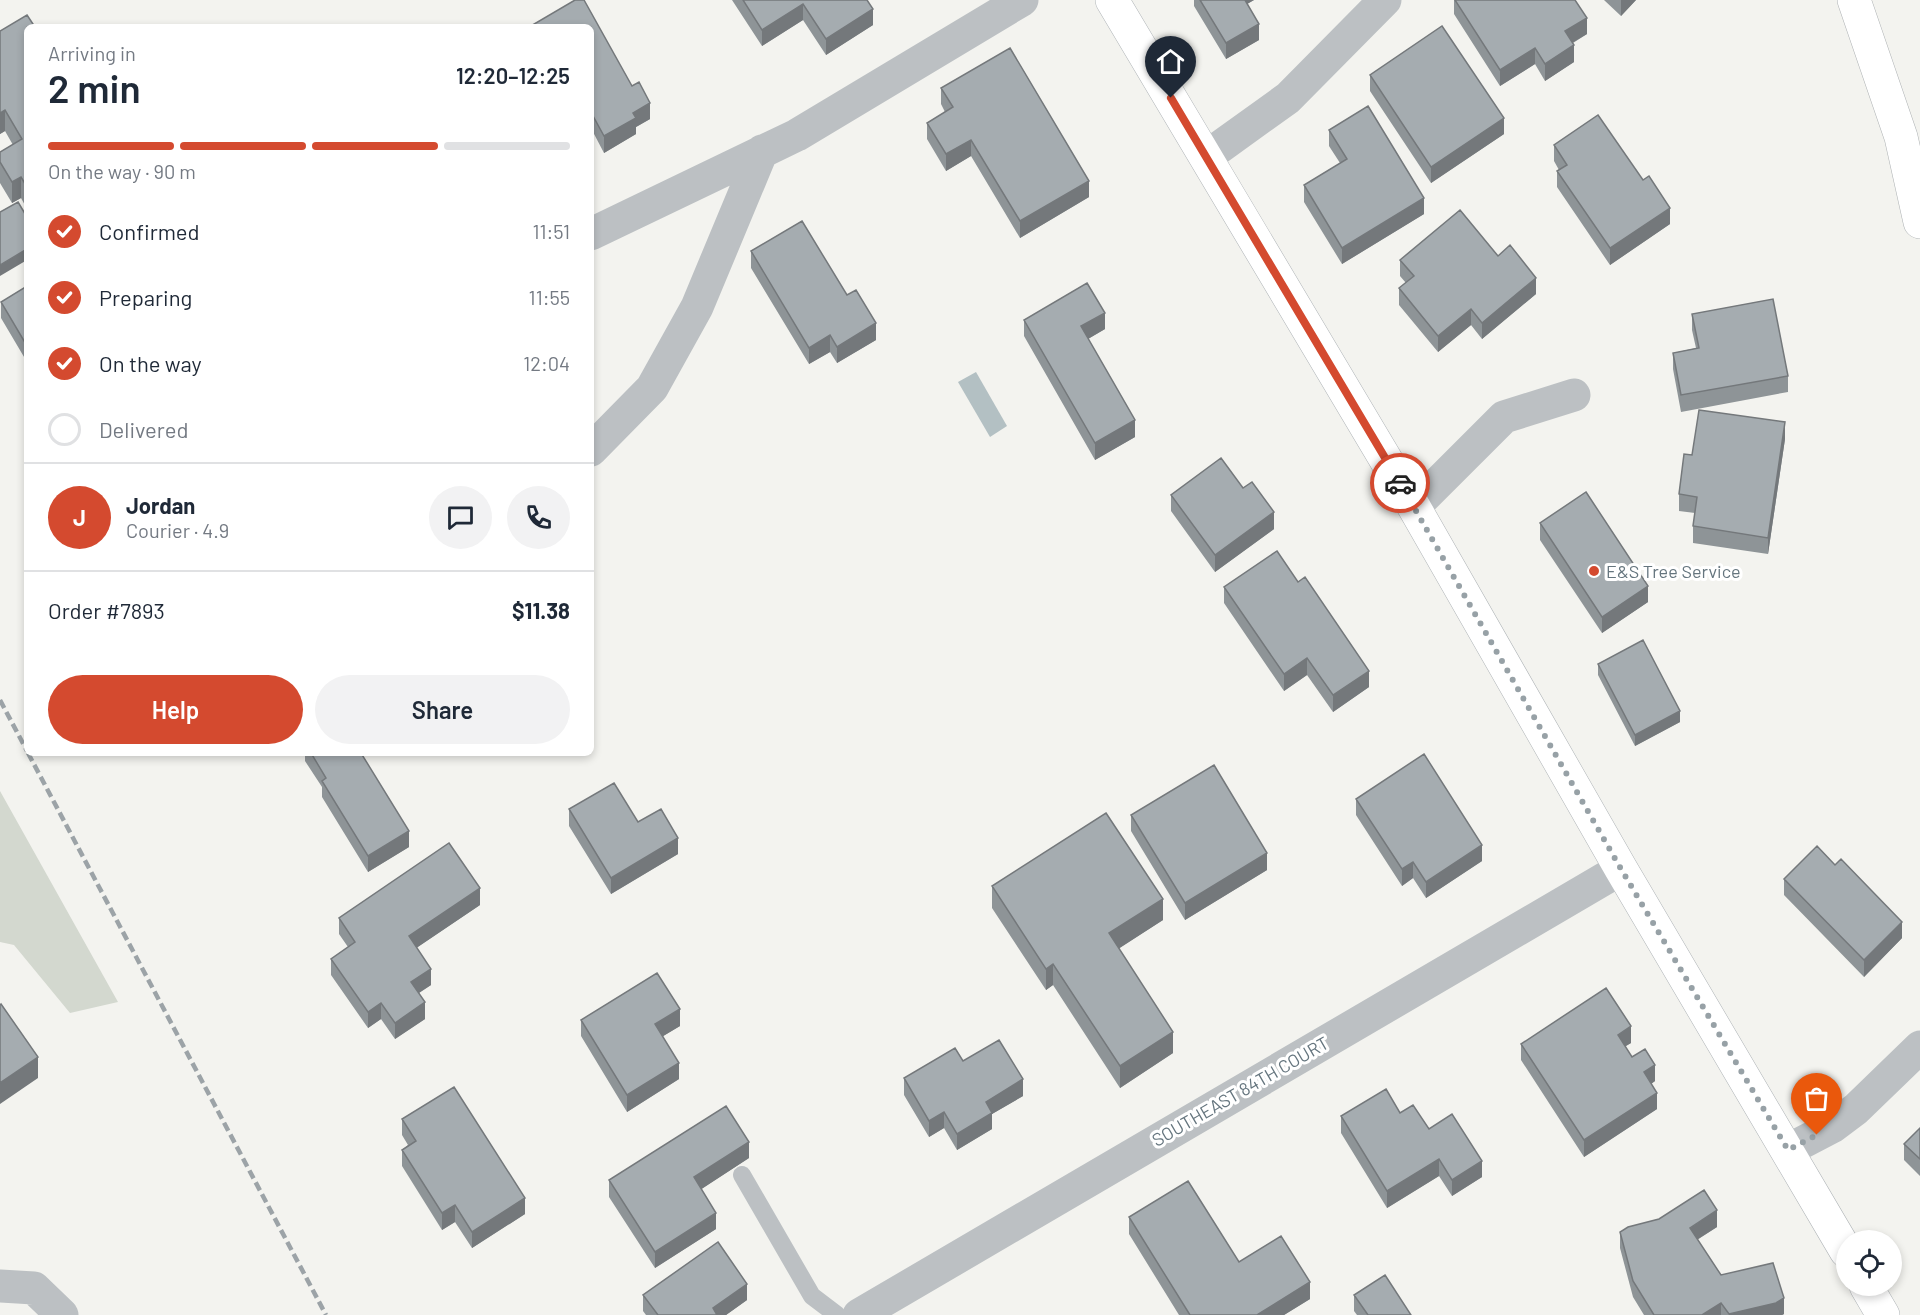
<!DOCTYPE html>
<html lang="en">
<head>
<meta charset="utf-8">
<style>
	:root { --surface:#fff; --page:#f2f2f3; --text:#1f2937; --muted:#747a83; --line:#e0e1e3; --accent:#d44a2f }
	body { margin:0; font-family:Barlow,sans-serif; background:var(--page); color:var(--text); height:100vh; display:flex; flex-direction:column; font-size:22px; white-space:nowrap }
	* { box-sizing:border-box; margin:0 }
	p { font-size:20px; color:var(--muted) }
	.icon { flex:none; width:33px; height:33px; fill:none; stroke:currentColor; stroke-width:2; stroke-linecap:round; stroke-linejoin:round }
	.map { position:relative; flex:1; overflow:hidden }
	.panel { position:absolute; left:24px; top:24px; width:570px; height:732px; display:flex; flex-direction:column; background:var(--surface); border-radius:9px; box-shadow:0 3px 9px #0003 }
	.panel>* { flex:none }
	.fabs { position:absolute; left:1836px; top:1230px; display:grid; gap:12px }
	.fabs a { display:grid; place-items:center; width:66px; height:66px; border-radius:50%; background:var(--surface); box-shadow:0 3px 9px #0003; font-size:30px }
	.pin { position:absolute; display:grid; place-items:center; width:51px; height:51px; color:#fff; margin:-62px -26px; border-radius:50% 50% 50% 0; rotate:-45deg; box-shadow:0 0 6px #0007 }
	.pin .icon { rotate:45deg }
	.courier { position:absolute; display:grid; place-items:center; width:60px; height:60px; margin:-30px; border:4px solid #d44a2f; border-radius:50%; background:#fff; color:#222; box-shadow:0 2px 8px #0007 }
	.overview em { font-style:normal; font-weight:600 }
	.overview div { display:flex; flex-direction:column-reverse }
	.overview { display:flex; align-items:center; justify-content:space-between; height:102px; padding:0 24px }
	h1 { font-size:39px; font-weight:600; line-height:45px }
	.bar { display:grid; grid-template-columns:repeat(4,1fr); gap:9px 6px; align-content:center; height:72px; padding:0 24px }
	.bar i { height:8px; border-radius:4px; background:var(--line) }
	.bar .active { background:var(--accent) }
	.bar p { grid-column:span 4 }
	.line { display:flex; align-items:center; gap:15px; padding:0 24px; border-top:2px solid var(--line) }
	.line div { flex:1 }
	.round { display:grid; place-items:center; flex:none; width:63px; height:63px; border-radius:32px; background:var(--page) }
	ol { padding:0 24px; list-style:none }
	li { display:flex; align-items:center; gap:18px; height:66px }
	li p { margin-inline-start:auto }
	li .icon { padding:6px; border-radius:50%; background:var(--accent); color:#fff; stroke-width:4 }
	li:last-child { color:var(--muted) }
	li i { width:33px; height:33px; border:3px solid var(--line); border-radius:50% }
	.primary-button { display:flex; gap:12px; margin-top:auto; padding:12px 24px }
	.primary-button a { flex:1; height:69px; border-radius:36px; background:var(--accent); color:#fff; font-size:24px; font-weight:600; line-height:69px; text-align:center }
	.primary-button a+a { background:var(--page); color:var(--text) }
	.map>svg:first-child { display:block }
</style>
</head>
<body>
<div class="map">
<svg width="1920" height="1315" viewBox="0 0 1920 1315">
	<rect width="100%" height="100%" fill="#f3f3ef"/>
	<path fill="#d3d8cf" d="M0 791 118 1002 70 1013 14 945 0 942Z"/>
	<path fill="#b3c0c3" d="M976 372 1007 426 990 437 958 382Z"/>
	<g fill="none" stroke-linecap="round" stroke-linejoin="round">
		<defs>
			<path id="secondary" d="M1112 0 1414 507 1621 869 1846 1251
				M1866 1286 1883 1315"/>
			<path id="highway" d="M1854 0 1901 137 1920 222"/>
		</defs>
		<use href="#secondary" stroke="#afb4b7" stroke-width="34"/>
		<use href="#highway" stroke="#afb3b5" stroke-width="34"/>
		<path stroke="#bcc0c3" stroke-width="18" d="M742 1175 812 1296 837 1315"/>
		<path stroke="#bcc0c3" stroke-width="33" d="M1206 157 1288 98 1385 0
			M591 234 797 135 1022 0
			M591 450 652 388 697 307 762 151
			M1414 507 1504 417 1574 395
			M1788 1150 1832 1127 1856 1109 1920 1047
			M0 1286 34 1288 62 1315
			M859 1315 1621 869"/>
		<use href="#secondary" stroke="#fff" stroke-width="33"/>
		<use href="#highway" stroke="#fff" stroke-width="33"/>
		<path stroke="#9ca3a7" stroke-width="4.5" stroke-dasharray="9 4.5" stroke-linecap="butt" d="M0 700 27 751
			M28 753 326 1315"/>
	</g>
	<path fill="#8e9497" d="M732 0H867L873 25 826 55 803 20 762 46Z
		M1194 0H1254L1247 4 1259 40 1226 59 1194 6Z
		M1454 0H1575L1587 34 1573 43 1574 62 1545 81 1535 64 1500 86 1454 14Z
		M1604 0H1636L1621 16Z
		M27 27V209L21 198 12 203 0 183V152L13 145 5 131 0 134V31Z
		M591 27 650 119 636 127V134L604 153 593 132Z
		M1370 75 1504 134 1431 183 1370 91Z
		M941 88 1089 197 1020 238 971 156 946 171 927 139V123L945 112 941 104Z
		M1329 130 1424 214 1342 264 1304 202V185L1340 163 1329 146Z
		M1554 145 1670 224 1610 265 1557 187V171L1559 170 1554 161Z
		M751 251 847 295 876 340 837 363 830 352 809 364 751 268Z
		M1498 256 1536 294 1482 339 1471 325 1438 352 1399 305V288L1406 283 1400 276V260Z
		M27 286V362L1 318V302Z
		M1692 314 1788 376V392L1681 412 1673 369V353L1696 348 1692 330Z
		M1024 320 1105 329 1088 339 1135 437 1095 460 1024 336Z
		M1785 439 1768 554 1693 543V526L1695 513 1679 511V494L1692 455Z
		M1171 495 1274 529 1215 572 1171 511Z
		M1540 523 1648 602 1602 633 1540 540Z
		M1224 587 1369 687 1333 712 1307 675 1284 691 1224 603Z
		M1598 664 1680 722 1635 746 1598 675Z
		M305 753H361L409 847 368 872 322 797V787L305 761Z
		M1356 799 1482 861 1426 898 1413 878 1402 886 1356 815Z
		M569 809 638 822 678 854 611 894 569 826Z
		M1131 815 1267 870 1185 920 1131 831Z
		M1784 879 1902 938 1864 977 1784 895Z
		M992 886 1163 920 1119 948 1173 1053 1120 1088 1053 985 1046 990 992 908Z
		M480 905 416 948 431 985 419 993 425 1019 395 1039 381 1019 368 1028 331 975V959L348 947 339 934V918Z
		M581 1020 680 1026 663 1036 679 1079 627 1112 581 1036Z
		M1631 1043 1625 1046 1632 1057 1655 1081 1651 1084 1657 1109 1584 1157 1521 1060V1044Z
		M963 1061 1023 1096 992 1114V1129L957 1150 944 1128 929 1137 904 1095V1078Z
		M1400 1113 1429 1129 1482 1177 1452 1196 1439 1176 1387 1208 1341 1133V1116Z
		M402 1119 525 1214 472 1248 455 1222 442 1230 402 1166V1150L408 1145 402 1135Z
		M1920 1128V1176L1904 1160V1144Z
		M749 1158 701 1189 716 1229 655 1268 609 1197V1180Z
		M1129 1217 1239 1262 1310 1299 1284 1315H1179L1129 1234Z
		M1717 1227 1697 1240 1721 1275 1784 1314 1782 1315H1644L1633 1297 1620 1248V1232Z
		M643 1295 747 1300 726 1315H646L643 1311Z
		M1354 1295 1411 1315H1357L1354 1311Z"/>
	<path fill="#74787b" d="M1240 0H1254L1240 8Z
		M1621 0H1636L1621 16Z
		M803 4V20L762 46V30Z
		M873 9V25L826 55V39Z
		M1587 18V34L1565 47V31Z
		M1259 24V40L1226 59V43Z
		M1574 45V62L1545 81V64Z
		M1535 48V64L1500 86V70Z
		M650 103V119L636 127V134L604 153V136L633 113Z
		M5 110V131L0 134V113Z
		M593 116V132L591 133V117Z
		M1504 118V134L1431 183V167Z
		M971 140V156L946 171V154Z
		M21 177V198L12 203V182Z
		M1089 181V197L1020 238V221Z
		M1424 198V214L1342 264V248Z
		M1670 208V224L1610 265V248Z
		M27 249V260L0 276V265Z
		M1536 278V294L1482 339V323Z
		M1471 309V325L1438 352V336Z
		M1105 313V329L1081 343V326Z
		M876 323V340L837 363V347Z
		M830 335V352L809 364V348Z
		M1135 420V437L1095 460V443Z
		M1785 422V439L1768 554V538Z
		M1274 512V529L1215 572V555Z
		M1648 586V602L1602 633V617Z
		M1307 658V675L1284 691V674Z
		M1369 671V687L1333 712V695Z
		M1680 711V722L1635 746V735Z
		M409 831V847L368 872V856Z
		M678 838V854L611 894V878Z
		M1482 845V861L1426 898V882Z
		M1267 853V870L1185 920V903Z
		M1413 862V878L1402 886V869Z
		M480 888V905L409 953V936Z
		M1163 899V920L1109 955V933Z
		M1902 922V938L1864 977V960Z
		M1053 964V985L1046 990V969Z
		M431 969V985L411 998V982Z
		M425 1002V1019L395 1039V1023Z
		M381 1003V1019L368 1028V1012Z
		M680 1009V1026L655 1041V1024Z
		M1631 1026V1043L1618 1051V1035Z
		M1173 1032V1053L1120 1088V1066Z
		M38 1057V1078L0 1104V1083Z
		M679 1063V1079L627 1112V1095Z
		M1655 1065V1081L1644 1089V1072Z
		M1023 1079V1096L992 1114V1129L957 1150V1134L986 1102Z
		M1657 1093V1109L1584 1157V1140Z
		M944 1112V1128L929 1137V1121Z
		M749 1142V1158L694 1194V1177Z
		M1439 1159V1176L1387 1208V1191Z
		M1482 1161V1177L1452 1196V1180Z
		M525 1198V1214L472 1248V1232Z
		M455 1205V1222L442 1230V1213Z
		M1717 1210V1227L1690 1244V1228Z
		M716 1213V1229L655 1268V1252Z
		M1310 1282V1299L1284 1315H1257Z
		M747 1284V1300L726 1315H713V1308Z
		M1784 1298V1314L1782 1315H1729V1314Z
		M1721 1303V1315H1702Z"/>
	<path fill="#a5acb0" stroke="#74787b" stroke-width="1.5" d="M575 0H584L632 86 639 82 650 103 633 113 636 118 604 136 593 116 591 117V27H529Z
		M743 0H867L873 9 826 39 803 4 762 30Z
		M1200 0H1245L1259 24 1226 43Z
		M1455 0H1575L1587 18 1565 31 1574 45 1545 64 1535 48 1500 70Z
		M27 15 35 27H27V187L21 177 12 182 0 162V152L22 139 5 110 0 113V31Z
		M1442 26 1504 118 1431 167 1370 75Z
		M1010 48 1089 181 1020 221 971 140 946 154 927 123 953 107 941 88Z
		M1368 106 1424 198 1342 248 1304 185 1347 159 1329 130Z
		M1598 115 1643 180 1649 176 1670 208 1610 248 1557 171 1567 165 1554 145Z
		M18 202 27 217V249L0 265V212Z
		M1460 210 1498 256 1510 245 1536 278 1482 323 1471 309 1438 336 1399 288 1414 276 1400 260Z
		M802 221 847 295 856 290 876 323 837 347 830 335 809 348 751 251Z
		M1087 283 1105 313 1081 326 1135 420 1095 443 1024 320Z
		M27 286V346L1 302Z
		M1773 299 1788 376 1681 395 1673 353 1699 348 1692 314Z
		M1699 410 1785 422 1768 538 1693 526 1697 497 1679 494 1684 454 1692 455Z
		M1221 458 1243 488 1252 482 1274 512 1215 555 1171 495Z
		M1586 492 1648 586 1602 617 1540 523Z
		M1277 551 1298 582 1305 577 1369 671 1333 695 1307 658 1284 674 1224 587Z
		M1643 640 1680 711 1635 735 1598 664Z
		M311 753H361L409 831 368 856 322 781 326 778Z
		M1424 754 1482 845 1426 882 1413 862 1402 869 1356 799Z
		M1214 765 1267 853 1185 903 1131 815Z
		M614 783 638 822 661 809 678 838 611 878 569 809Z
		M1106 813 1163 899 1109 933 1173 1032 1120 1066 1053 964 1046 969 992 886Z
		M449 843 480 888 409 936 431 969 411 982 425 1002 395 1023 381 1003 368 1012 331 959 355 942 339 918Z
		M1817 846 1835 865 1841 859 1902 922 1864 960 1784 879Z
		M657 973 680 1009 655 1024 679 1063 627 1095 581 1020Z
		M1606 988 1631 1026 1618 1035 1632 1057 1645 1049 1655 1065 1644 1072 1657 1093 1584 1140 1521 1044Z
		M1 1004 38 1057 0 1083V1005Z
		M999 1040 1023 1079 986 1102 992 1113 957 1134 944 1112 929 1121 904 1078 955 1048 963 1061Z
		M454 1087 525 1198 472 1232 455 1205 442 1213 402 1150 416 1141 402 1119Z
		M1386 1089 1400 1113 1413 1105 1429 1129 1452 1114 1482 1161 1452 1180 1439 1159 1387 1191 1341 1116Z
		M726 1106 749 1142 694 1177 716 1213 655 1252 609 1180Z
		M1920 1128V1159L1904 1144Z
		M1188 1181 1239 1262 1281 1236 1310 1282 1257 1315H1190L1129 1217Z
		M1704 1190 1717 1210 1690 1228 1721 1275 1773 1263 1784 1298 1776 1303 1729 1314 1721 1303 1702 1315H1654L1633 1281 1620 1232 1628 1227 1659 1219Z
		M718 1242 747 1284 713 1308 717 1315H658L643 1295Z
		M1385 1275 1411 1315H1368L1354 1295Z"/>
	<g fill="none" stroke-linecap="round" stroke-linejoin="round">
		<path stroke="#97a1a6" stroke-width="6" stroke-dasharray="0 10.8" d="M1400 483 1621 869 1788 1150 1817 1135"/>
		<path stroke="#d44a2f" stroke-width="8" d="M1171 98 1400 483"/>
	</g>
	<circle fill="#d44a2f" stroke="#fff" stroke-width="2" cx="1594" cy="571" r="6"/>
	<g text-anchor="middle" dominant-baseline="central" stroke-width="6" stroke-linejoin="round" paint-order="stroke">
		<g font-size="18" fill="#65757e" stroke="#fff" text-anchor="start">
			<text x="1606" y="571">E&amp;S Tree Service</text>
		</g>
		<g font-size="18" fill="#65757e" stroke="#fff">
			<text transform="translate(1240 1091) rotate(-30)">SOUTHEAST 84TH COURT</text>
		</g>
	</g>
</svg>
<div class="fabs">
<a><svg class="icon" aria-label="locate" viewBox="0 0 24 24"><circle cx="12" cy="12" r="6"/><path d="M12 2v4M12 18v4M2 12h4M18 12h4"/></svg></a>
</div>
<div class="pin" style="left:1817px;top:1135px;background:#ea580c"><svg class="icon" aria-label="bag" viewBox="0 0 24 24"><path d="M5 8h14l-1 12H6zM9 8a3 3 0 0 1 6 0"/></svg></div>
<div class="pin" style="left:1171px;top:98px;background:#1f2937"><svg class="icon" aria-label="home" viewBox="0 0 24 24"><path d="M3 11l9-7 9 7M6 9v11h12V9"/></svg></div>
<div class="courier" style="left:1400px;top:483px"><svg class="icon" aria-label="car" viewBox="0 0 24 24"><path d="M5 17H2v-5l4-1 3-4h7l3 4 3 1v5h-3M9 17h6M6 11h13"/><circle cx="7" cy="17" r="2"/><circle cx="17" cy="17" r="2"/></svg></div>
<section class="panel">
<div class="overview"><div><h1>2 min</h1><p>Arriving in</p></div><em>12:20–12:25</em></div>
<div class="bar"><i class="active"></i><i class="active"></i><i class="active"></i><i></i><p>On the way · 90 m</p></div>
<ol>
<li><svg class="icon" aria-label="check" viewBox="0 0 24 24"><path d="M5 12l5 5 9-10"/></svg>Confirmed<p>11:51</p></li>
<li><svg class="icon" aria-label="check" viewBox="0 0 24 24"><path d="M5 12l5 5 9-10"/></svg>Preparing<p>11:55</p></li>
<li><svg class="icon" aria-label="check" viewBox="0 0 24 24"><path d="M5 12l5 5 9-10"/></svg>On the way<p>12:04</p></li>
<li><i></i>Delivered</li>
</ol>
<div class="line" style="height:108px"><b class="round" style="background:var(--accent);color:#fff">J</b><div><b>Jordan</b><p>Courier · 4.9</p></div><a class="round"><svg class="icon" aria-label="chat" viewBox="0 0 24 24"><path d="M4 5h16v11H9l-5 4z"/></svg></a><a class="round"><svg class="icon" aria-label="phone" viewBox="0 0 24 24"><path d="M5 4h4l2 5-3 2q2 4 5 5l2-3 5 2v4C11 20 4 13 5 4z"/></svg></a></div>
<div class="line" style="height:78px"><div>Order #7893</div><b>$11.38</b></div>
<div class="primary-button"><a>Help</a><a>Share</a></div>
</section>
</div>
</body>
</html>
